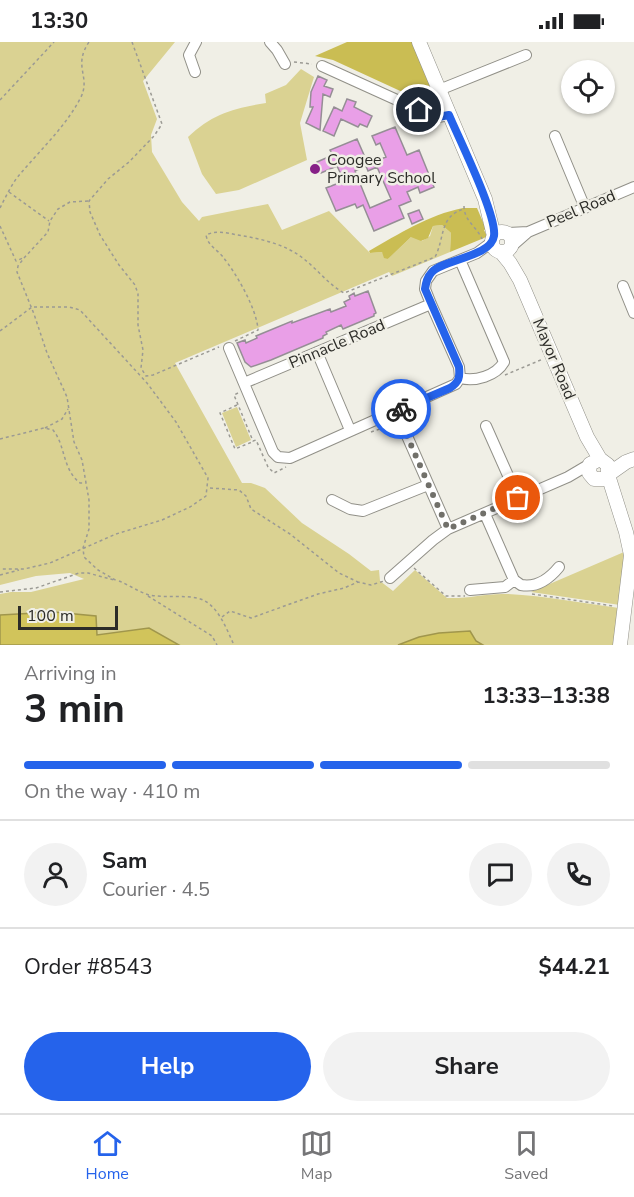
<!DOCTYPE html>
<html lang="en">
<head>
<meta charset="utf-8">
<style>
	:root { --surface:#fff; --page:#f2f2f2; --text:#202124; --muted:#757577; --line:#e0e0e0; --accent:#2563eb }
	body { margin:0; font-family:"Nunito Sans",sans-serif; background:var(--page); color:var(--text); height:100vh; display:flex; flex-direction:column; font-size:22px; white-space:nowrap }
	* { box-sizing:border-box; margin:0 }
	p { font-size:20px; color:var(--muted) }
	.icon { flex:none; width:33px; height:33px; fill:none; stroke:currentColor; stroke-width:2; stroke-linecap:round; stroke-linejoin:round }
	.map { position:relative; height:603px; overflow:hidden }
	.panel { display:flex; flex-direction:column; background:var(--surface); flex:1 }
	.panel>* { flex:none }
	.controls { position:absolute; left:561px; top:18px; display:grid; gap:12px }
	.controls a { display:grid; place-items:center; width:54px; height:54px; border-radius:50%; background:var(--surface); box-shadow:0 2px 4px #0004; font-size:30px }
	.scale { position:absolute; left:18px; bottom:15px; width:100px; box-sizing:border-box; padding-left:6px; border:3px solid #2c2c28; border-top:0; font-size:16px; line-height:21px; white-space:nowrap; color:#2c2c28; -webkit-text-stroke:4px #f0efe6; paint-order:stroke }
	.pin { position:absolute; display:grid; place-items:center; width:51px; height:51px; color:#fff; margin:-26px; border:3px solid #fff; border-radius:50%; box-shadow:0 2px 6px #0007 }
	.courier { position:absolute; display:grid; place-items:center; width:60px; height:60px; margin:-30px; border:4px solid #2563eb; border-radius:50%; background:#fff; color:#222; box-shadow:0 2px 8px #0007 }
	.headline em { font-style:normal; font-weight:700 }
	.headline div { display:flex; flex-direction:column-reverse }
	.headline { display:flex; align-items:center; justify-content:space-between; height:102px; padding:0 24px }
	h1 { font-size:39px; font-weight:700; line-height:45px }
	.bar { display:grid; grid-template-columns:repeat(4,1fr); gap:9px 6px; align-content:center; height:72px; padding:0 24px }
	.bar i { height:8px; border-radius:4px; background:var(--line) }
	.bar .current { background:var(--accent) }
	.bar p { grid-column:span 4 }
	.line { display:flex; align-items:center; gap:15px; padding:0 24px; border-top:2px solid var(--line) }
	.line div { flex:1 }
	.round { display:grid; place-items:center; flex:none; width:63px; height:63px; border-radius:32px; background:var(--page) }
	.action { display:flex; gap:12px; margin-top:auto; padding:12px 24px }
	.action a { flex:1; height:69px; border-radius:36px; background:var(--accent); color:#fff; font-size:24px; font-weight:700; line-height:69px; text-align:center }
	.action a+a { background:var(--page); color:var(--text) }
	.status { display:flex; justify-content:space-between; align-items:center; height:42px; padding:0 30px; background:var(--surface); direction:ltr }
	.status svg { height:16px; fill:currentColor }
	.tabs { display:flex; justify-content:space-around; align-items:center; height:84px; border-top:2px solid var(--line); background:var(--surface); font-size:16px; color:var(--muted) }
	.tabs a { display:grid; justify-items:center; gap:3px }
	.tabs .current { color:var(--accent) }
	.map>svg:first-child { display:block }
</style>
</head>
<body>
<div class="status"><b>13:30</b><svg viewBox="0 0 49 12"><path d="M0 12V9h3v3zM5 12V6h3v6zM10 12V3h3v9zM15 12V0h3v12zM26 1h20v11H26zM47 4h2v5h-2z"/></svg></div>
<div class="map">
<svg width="634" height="603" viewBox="0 0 634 603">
	<rect width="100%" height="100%" fill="#f0efe6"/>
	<path fill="#dad292" d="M0 0H175L143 39 157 77 151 93 152 110 182 160 199 179 202 175 268 162 282 188 329 169 370 211 382 210 388 217 411 195 413 194 422 199 430 194 433 184 442 183 451 191 450 210 392 234 389 230 175 321 242 441H251L265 446 302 481 349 512 371 529 379 528 380 539 393 549 415 528 447 556C468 557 487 551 507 552 545 554 582 561 619 566L614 603H0V552L11 550H31L84 537 70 531 36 534 0 543Z
		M301 27 314 35 300 81 307 118 239 148 216 152 202 132 188 95C212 72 234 66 266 61L265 52 286 43Z
		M237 365 251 398 236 405 222 371Z
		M624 510 620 563 531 550Z"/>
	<path fill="#cabd53" d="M347 0H412L438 64 433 67 422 62V59L333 18 315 14Z
		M463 166H477L486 187 484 188 487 194 484 196 450 210 451 191 442 183 433 184 428 196 421 199 411 195 388 217 384 216 382 210 370 211 369 209C399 192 428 173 463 166Z"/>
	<path fill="#d1c45b" stroke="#a0964c" stroke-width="1.5" d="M54 570 96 574 97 593 149 586 179 603H0V573Z
		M470 589 476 599 483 603H398L419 595 439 591Z"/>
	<path fill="#e99fe7" stroke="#958e95" stroke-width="1.5" fill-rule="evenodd" d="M318 34 327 38 324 44 333 47 330 55 323 52 320 88 306 81 313 65H310L311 50Z
		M347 57 356 60 354 65 372 74 367 85 360 82 358 85 341 77 334 94 323 89 334 65 342 69Z
		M395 85 407 113 419 108 434 145 420 151 418 145 407 150 411 159 399 164 404 176 374 189 363 163 357 166 355 162 336 169 326 146 344 139 337 124 321 131 317 120 333 113 330 108 357 97 368 122 386 115 380 101 376 103 372 94ZM366 124 368 129 377 125 391 157 370 166 355 129Z
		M419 168 423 177 412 182 408 172Z
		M368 249 376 271 374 272V274L343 287 341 283 326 290 327 292 323 294V296L271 318 251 325 245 320 237 301 245 298 246 301 257 296 256 294 292 279V281L330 267 331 270 346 264 344 260 350 257 349 254 354 251 355 254Z"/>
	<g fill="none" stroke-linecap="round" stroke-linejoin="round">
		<defs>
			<path id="minor" d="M270 0 277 8 285 22
				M322 24 419 68 438 75 449 73
				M195 30 189 13 196 0
				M439 48 526 13
				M555 94 585 166
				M508 191 528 190
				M512 204 528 190 634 145
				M460 218 504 320C496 334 475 340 460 336
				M623 244 634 271
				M229 306 273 410 278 415 290 416 456 342 460 336 459 325 431 262 425 247 426 239 433 229 477 211 492 200
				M317 310 350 388
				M244 341 431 262
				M396 369 448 487
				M486 384 518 456
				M332 458 350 467 363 469 428 443
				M485 472 514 538 521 543C537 546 550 536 559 525
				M390 536 433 498 448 487 568 435 590 422
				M470 548 505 545 514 538"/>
			<path id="major" d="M419 0 485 157 494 194
				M492 200a10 10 0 1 1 20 0a10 10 0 1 1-20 0Z
				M501 210 510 221 520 238 587 395 600 417
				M609 432 626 420 634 417
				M608 433 603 437H594L589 431 590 422 600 417 608 423V433L626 490 631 513 620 603"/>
		</defs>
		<use href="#minor" stroke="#919088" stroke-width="12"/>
		<use href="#major" stroke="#919088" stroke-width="15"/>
		<path stroke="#9b9a94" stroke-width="1.5" stroke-dasharray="3 3" stroke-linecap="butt" d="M132 0 162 82 154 94 129 120 108 137 89 159 90 170 100 193 119 223 135 243 138 252V283L143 308 141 326 146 334 153 333 219 305
			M294 20 312 22
			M0 58 54 0
			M9 150 49 179
			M88 159 70 160 58 167 50 179 48 190 24 216 18 224 17 230 34 272 47 311 67 355 74 400 82 418 89 458V487L83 506 84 515 98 528 117 539
			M464 164C464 179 477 185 482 197
			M0 166C5 156 10 146 16 137 37 111 64 87 80 57 92 35 72 25 89 0
			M0 184 16 219 23 216
			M0 289 32 265H69L80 268 147 341 176 380 208 436 206 454 190 465 162 478 116 492 50 521 24 527H0
			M235 299 258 288C257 267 236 231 223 215 217 207 208 204 206 193 216 188 227 191 238 193 262 197 285 202 304 217 317 227 329 243 344 251L435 215C445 196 439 174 464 167
			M505 333 543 317
			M238 351 234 353 253 399 256 398 268 425 274 431 286 425
			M237 363 220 371 235 407 252 400
			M407 377 429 364
			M45 386 62 377 68 367
			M371 390 392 383
			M0 397 44 386 53 388C66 404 62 427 80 441H86
			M210 446 239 448 246 454 251 467 290 492 339 531 358 540
			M414 526 446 554H465
			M0 533 19 528
			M119 539C129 543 139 550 149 553 165 556 182 553 197 556 217 560 226 586 234 603
			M0 550 36 546 79 531H88L114 538
			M532 552 613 564
			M148 554 212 594 217 603
			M222 575 230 569 251 576 318 552 344 546 358 540 371 543 384 539"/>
		<use href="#minor" stroke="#fff" stroke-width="10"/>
		<use href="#major" stroke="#fff" stroke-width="14"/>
	</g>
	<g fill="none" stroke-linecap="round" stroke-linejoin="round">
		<path stroke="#71706a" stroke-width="6" stroke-dasharray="0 10.8" d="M401 367 396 369 448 487 518 456"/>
		<path stroke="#2563eb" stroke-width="8" d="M401 367 450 346C459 340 460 336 459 325L425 247C426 241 427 235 432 230 444 217 491 215 494 194 497 173 459 97 449 73L438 75 419 68"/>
	</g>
	<circle fill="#862087" stroke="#f0efe6" stroke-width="2" cx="315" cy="127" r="6"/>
	<g text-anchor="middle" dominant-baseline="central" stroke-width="5" stroke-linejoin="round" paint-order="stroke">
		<g font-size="16" fill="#2c2c28" stroke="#f0efe6" text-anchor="start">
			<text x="327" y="118">Coogee<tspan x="327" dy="18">Primary School</tspan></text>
		</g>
		<g font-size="16" fill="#2c2c28" stroke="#f0efe6">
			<text transform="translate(581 167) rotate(-23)">Peel Road</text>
			<text transform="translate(337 302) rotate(-23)">Pinnacle Road</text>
			<text transform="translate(554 317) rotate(67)">Mayor Road</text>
		</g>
	</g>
</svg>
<div class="controls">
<a><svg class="icon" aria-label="locate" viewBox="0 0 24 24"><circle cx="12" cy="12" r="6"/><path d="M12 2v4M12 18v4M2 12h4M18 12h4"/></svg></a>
</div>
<div class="scale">100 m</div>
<div class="pin" style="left:518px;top:456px;background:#ea580c"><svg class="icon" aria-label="bag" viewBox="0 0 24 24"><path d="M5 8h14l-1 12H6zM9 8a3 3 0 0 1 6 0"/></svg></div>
<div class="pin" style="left:419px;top:68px;background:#1f2937"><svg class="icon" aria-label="home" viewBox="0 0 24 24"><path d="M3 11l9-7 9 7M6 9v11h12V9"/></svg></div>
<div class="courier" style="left:401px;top:367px"><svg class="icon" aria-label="bike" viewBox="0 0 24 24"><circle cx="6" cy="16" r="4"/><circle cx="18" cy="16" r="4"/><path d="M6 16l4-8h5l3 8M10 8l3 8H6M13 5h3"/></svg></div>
</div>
<section class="panel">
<div class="headline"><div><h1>3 min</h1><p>Arriving in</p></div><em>13:33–13:38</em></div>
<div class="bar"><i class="current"></i><i class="current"></i><i class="current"></i><i></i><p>On the way · 410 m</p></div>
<div class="line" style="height:108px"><a class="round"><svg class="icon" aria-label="person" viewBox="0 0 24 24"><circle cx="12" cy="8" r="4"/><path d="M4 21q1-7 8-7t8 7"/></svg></a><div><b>Sam</b><p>Courier · 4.5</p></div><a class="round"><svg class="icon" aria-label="chat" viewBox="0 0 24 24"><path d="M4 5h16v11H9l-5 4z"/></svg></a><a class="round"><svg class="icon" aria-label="phone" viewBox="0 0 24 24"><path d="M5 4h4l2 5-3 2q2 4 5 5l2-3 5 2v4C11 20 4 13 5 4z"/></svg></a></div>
<div class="line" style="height:78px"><div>Order #8543</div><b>$44.21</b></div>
<div class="action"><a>Help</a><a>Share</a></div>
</section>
<nav class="tabs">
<a class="current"><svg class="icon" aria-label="home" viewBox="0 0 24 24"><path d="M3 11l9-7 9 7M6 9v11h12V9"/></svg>Home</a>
<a><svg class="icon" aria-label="map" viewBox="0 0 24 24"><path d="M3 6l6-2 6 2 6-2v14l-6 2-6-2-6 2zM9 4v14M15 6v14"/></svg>Map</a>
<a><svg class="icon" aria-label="saved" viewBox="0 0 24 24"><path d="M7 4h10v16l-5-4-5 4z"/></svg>Saved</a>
</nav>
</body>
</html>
